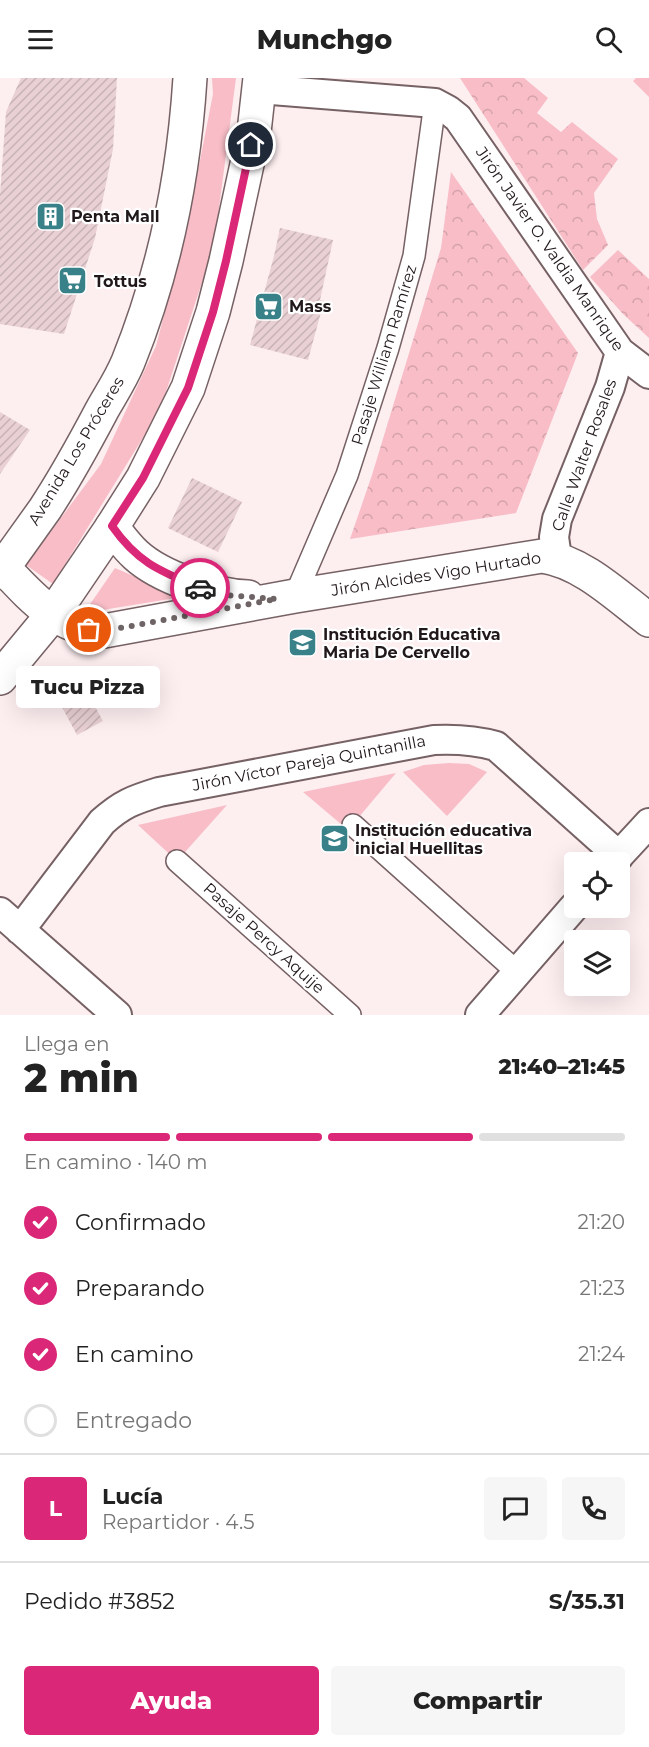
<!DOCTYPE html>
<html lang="es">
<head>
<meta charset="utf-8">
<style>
	:root { --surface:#fff; --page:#f6f6f6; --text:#222; --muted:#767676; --line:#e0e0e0; --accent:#db2777 }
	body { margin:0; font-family:Montserrat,sans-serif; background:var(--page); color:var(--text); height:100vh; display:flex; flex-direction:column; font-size:22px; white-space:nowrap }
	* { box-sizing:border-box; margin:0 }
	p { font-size:20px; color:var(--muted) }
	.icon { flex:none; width:33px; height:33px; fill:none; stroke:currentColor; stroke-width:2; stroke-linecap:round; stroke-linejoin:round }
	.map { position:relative; height:937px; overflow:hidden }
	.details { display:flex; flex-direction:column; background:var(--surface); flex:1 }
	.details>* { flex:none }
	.fabs { position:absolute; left:564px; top:774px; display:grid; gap:12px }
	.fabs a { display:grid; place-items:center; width:66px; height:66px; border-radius:6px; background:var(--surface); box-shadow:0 6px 24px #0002; font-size:30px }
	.pin { position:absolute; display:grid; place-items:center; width:51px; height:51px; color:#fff; margin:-26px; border:3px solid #fff; border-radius:50%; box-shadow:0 2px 6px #0007 }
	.courier { position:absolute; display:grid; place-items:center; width:60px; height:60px; margin:-30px; border:4px solid #db2777; border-radius:50%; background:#fff; color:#222; box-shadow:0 2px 8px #0007 }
	.bubble { position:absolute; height:42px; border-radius:6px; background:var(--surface); box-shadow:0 6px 24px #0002; font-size:20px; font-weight:800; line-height:42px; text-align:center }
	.head em { font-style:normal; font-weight:800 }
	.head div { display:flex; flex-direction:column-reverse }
	.head { display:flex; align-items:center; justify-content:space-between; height:102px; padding:0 24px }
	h1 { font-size:39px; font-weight:800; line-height:45px }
	.bar { display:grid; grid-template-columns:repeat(4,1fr); gap:9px 6px; align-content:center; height:72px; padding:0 24px }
	.bar i { height:8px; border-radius:4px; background:var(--line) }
	.bar .selected { background:var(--accent) }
	.bar p { grid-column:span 4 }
	.line { display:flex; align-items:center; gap:15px; padding:0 24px; border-top:2px solid var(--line) }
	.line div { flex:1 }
	.round { display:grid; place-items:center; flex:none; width:63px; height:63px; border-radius:6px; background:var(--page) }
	ol { padding:0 24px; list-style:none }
	li { display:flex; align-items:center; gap:18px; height:66px }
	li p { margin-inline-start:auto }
	li .icon { padding:6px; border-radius:50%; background:var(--accent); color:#fff; stroke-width:4 }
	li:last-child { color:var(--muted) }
	li i { width:33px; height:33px; border:3px solid var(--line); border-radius:50% }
	.button { display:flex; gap:12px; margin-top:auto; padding:12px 24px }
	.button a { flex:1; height:69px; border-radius:6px; background:var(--accent); color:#fff; font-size:24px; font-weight:800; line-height:69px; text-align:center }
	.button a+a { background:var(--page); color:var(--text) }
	header { display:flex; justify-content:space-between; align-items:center; height:78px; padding:0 24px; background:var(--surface); font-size:27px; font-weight:800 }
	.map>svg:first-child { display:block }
</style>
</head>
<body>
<header><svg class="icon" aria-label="menu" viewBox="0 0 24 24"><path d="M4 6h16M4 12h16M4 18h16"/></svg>Munchgo<svg class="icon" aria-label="search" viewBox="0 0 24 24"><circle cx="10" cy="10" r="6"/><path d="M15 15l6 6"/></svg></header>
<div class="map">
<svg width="649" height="937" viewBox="0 0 649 937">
	<defs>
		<pattern id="park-crowns" width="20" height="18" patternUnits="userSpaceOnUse" patternTransform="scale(1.5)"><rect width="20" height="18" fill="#f8bdc7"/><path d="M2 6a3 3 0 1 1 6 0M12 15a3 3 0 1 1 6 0" fill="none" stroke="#d4a2aa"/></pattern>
		<pattern id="building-hatch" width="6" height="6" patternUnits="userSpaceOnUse" patternTransform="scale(1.5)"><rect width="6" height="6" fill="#e8d0d4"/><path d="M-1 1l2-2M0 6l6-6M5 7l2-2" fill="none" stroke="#c7b2b5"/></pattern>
	</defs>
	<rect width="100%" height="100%" fill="#fdeef0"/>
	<path fill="#f8bdc7" d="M212 0H236L214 168 160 332 53 506 26 487 101 386 156 268 187 149 213 16Z
		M636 0H649V19L633 3Z
		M115 490 182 519 84 535Z
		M449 685 469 686 487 694 447 738 403 694 424 687Z
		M396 695 348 752 303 714Z
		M227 727 177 783 138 747Z"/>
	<path fill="url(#park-crowns)" d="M460 0H524L548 20 537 35 561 54 572 44 618 81 594 115 597 141 608 167 583 192Z
		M451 94 578 275 516 435 350 461 372 397 441 170Z
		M618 172 649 201V260L623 236 590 199Z"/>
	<path fill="url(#building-hatch)" d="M21 0H117L113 71 95 160 64 256 0 246V117L6 34Z
		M280 150 333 162 320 222 324 223 308 282 250 267 274 178Z
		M0 334 30 352 0 396Z
		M192 400 242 424 218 474 168 450Z
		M76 594 103 643 77 657 50 607Z"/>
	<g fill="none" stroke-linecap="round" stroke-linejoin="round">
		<defs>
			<path id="pedestrian" d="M295 518 347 397 388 270 414 178 435 25
				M353 747 517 894
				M177 783 350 937"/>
			<path id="minor" d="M259 11 435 25 448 32 458 40 620 274 649 296
				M557 480 554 459 557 441 610 309 620 274
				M613 784 649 745
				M0 834 117 937
				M20 852 102 744C122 726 133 722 159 714L434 662C456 661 475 662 496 668L619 778
				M480 937 574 829"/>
			<path id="tertiary" d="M112 449C120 459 127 469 136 477 160 499 215 518 248 519
				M3 489C33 521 58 550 104 553L295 518 542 478C583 484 617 518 649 542"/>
			<path id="secondary" d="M0 494C15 473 30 452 45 431 66 399 84 366 102 332 111 316 121 301 128 284 164 195 184 96 190 0
				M0 600 53 536 112 449 143 400 188 310 213 234 226 183 254 54 260 0"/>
		</defs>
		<use href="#pedestrian" stroke="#766164" stroke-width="24"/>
		<use href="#minor" stroke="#766164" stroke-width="32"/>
		<use href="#tertiary" stroke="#766164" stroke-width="36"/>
		<use href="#secondary" stroke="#766164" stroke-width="36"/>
		<use href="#pedestrian" stroke="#fff" stroke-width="21"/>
		<use href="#minor" stroke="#fff" stroke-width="28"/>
		<use href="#tertiary" stroke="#fff" stroke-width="33"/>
		<use href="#secondary" stroke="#fff" stroke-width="33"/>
	</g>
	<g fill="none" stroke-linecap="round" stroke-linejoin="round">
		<path stroke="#6e6365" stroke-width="6" stroke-dasharray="0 10.8" d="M89 552 104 553 277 521 224 517 200 510"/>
		<path stroke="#db2777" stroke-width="8" d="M200 510C160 493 138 485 112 448L143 400 188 310 213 234 226 183 251 67"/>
	</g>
	<defs>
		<symbol id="building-square" viewBox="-11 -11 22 22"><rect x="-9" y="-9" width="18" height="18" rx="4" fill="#398188" stroke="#fff"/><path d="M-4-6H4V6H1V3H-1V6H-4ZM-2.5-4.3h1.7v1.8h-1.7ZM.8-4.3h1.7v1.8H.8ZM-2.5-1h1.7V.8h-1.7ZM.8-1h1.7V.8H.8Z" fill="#fff"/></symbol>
		<symbol id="supermarket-square" viewBox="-11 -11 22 22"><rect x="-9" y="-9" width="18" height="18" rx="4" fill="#398188" stroke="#fff"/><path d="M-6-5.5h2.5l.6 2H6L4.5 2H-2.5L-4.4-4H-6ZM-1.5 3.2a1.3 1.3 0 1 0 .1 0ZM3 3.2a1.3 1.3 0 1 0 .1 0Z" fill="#fff"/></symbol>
		<symbol id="school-square" viewBox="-11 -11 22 22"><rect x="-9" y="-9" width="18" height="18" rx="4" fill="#398188" stroke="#fff"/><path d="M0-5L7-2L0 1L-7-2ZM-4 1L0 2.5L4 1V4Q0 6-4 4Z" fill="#fff"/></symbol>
	</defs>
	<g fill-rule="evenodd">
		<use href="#building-square" x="34" y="122" width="33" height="33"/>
		<use href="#supermarket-square" x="56" y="186" width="33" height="33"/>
		<use href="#supermarket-square" x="252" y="212" width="33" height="33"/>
		<use href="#school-square" x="286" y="548" width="33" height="33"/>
		<use href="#school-square" x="318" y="744" width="33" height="33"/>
	</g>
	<g text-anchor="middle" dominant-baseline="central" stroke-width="4.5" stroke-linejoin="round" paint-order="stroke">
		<g font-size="16" font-weight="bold" fill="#21181a" stroke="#fff" text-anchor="start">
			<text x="71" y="138">Penta Mall</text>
			<text x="94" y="203">Tottus</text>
			<text x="289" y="228">Mass</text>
			<text x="323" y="556">Institución Educativa<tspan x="323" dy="18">Maria De Cervello</tspan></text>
			<text x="355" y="752">Institución educativa<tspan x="355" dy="18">inicial Huellitas</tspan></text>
		</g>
		<g font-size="16" fill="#21181a" stroke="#fff">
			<text transform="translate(550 171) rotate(55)">Jirón Javier O. Valdia Manrique</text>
			<text transform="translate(384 277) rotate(-73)">Pasaje William Ramírez</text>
			<text transform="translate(76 373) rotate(-59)">Avenida Los Próceres</text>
			<text transform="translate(584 377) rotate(-70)">Calle Walter Rosales</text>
			<text transform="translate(436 496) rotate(-9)">Jirón Alcides Vigo Hurtado</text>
			<text transform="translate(309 685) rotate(-11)">Jirón Víctor Pareja Quintanilla</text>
			<text transform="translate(264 860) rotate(42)">Pasaje Percy Aquije</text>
		</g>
	</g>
</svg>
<div class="fabs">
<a><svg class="icon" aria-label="locate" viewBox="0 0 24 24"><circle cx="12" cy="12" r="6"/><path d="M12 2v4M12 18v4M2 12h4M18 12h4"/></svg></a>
<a><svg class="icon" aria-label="layers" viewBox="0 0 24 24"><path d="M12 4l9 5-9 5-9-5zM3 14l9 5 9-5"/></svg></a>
</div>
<div class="pin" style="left:89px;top:552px;background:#ea580c"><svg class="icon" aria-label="bag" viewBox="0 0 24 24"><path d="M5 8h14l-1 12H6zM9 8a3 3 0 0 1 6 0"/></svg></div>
<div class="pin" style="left:251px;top:67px;background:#1f2937"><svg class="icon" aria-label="home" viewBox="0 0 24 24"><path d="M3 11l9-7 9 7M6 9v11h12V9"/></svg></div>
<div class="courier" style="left:200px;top:510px"><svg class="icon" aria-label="car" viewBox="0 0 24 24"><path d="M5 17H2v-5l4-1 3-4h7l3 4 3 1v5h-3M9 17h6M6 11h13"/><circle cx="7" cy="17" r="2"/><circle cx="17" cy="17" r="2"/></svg></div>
<div class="bubble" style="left:16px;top:588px;width:144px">Tucu Pizza</div>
</div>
<section class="details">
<div class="head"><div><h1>2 min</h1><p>Llega en</p></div><em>21:40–21:45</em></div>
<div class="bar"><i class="selected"></i><i class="selected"></i><i class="selected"></i><i></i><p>En camino · 140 m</p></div>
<ol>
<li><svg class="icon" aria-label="check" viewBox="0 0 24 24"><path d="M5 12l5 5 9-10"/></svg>Confirmado<p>21:20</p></li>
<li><svg class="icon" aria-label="check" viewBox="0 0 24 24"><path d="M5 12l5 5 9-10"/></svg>Preparando<p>21:23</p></li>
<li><svg class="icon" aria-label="check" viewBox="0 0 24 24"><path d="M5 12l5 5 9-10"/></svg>En camino<p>21:24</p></li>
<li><i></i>Entregado</li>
</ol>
<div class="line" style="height:108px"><b class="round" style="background:var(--accent);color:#fff">L</b><div><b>Lucía</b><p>Repartidor · 4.5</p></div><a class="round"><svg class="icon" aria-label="chat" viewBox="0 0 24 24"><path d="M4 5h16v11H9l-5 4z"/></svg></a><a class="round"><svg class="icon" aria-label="phone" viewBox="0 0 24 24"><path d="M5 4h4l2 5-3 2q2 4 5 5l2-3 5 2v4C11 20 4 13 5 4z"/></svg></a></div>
<div class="line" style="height:78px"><div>Pedido #3852</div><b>S/35.31</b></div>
<div class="button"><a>Ayuda</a><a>Compartir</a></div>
</section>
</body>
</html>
